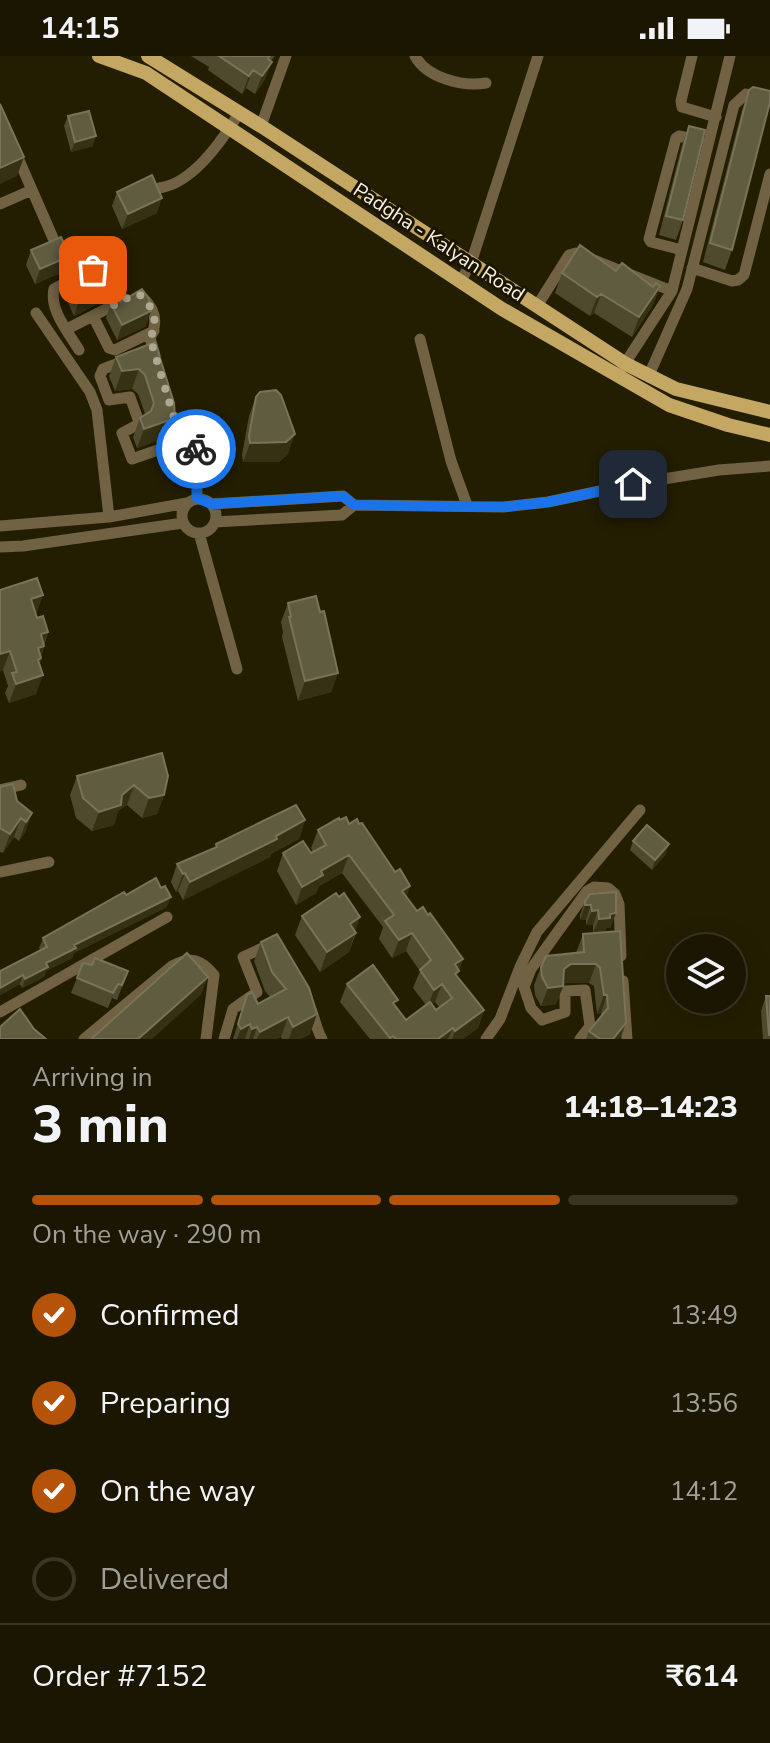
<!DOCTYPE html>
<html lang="en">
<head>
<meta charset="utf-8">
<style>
	:root { --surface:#1a1601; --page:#231f0b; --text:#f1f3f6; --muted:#9f9f99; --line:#383523; --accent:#b45309 }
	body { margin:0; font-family:"Nunito Sans",sans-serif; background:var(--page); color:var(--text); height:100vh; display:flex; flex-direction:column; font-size:30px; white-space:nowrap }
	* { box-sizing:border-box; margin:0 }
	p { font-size:26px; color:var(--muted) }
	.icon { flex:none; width:44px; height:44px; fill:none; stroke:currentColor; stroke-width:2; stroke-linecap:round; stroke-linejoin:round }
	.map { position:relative; height:983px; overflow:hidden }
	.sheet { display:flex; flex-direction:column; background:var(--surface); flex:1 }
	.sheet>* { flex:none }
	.buttons { position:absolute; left:666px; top:878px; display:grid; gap:16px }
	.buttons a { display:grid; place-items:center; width:80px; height:80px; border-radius:50%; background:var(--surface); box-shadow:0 8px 32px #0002,0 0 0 2px var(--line); font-size:40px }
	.pin { position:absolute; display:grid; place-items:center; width:68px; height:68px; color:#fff; margin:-34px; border-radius:16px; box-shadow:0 4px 12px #0006 }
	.courier { position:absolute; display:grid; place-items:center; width:80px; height:80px; margin:-40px; border:6px solid #1a73e8; border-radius:50%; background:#fff; color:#222; box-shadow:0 2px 10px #0007 }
	.overview em { font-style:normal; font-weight:800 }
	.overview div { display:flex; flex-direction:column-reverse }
	.overview { display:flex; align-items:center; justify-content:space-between; height:136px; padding:0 32px }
	h1 { font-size:52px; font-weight:800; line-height:60px }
	.bar { display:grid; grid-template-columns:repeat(4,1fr); gap:12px 8px; align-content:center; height:96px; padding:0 32px }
	.bar i { height:10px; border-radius:6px; background:var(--line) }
	.bar .active { background:var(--accent) }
	.bar p { grid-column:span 4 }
	.line { display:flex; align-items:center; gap:20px; padding:0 32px; border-top:2px solid var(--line) }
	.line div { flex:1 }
	ol { padding:0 32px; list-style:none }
	li { display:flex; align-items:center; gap:24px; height:88px }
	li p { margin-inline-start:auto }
	li .icon { padding:8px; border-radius:50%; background:var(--accent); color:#fff; stroke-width:4 }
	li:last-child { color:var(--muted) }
	li i { width:44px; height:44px; border:4px solid var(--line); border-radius:50% }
	.status { display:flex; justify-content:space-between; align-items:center; height:56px; padding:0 40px; background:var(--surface); direction:ltr }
	.status svg { height:22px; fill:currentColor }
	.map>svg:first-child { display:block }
</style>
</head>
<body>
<div class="status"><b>14:15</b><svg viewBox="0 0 49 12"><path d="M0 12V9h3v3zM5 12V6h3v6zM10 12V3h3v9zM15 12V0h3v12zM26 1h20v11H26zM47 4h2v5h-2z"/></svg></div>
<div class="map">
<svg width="770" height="983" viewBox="0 0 770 983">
	<rect width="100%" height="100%" fill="#231e01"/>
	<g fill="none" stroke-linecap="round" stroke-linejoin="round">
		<path stroke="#706242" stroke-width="11" d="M415 0C427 22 463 31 486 27
			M692 0 681 45 682 51 716 61
			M261 70 286 0
			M15 95 53 182
			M159 132C192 128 222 85 239 57
			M0 148 32 134
			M682 194 651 186 649 183 676 82 679 80 698 84
			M692 212 732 225 738 224 744 219 770 118
			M101 221 114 249
			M460 226 471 207 538 0
			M143 242C156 254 158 267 150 282L155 299
			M537 250 569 199 576 197 672 235
			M36 257 90 336 97 354 109 461
			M93 260 109 292 115 294 154 275
			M67 273 124 244
			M420 283 451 405 467 449
			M79 294C69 277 49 254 54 233L81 219
			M127 304 103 313 100 320 109 344 130 341 139 366 137 369 122 377 132 403 175 388 177 384 175 365
			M622 312 672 235 730 0
			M649 319 687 233 734 49 746 38 770 44
			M174 361 175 365 197 373
			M197 361V442
			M182 460a17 17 0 1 1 34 0a17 17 0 1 1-34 0Z
			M212 448 343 440 354 449
			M215 466 342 459 354 449 504 451 548 446 633 428 719 414 770 410
			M0 470 109 461 187 447
			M199 477 237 613
			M0 491 23 490 183 467
			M0 734 21 729
			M0 816 49 806
			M623 925 627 983
			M309 949C315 961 316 973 322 983
			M0 956 167 861
			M84 983 172 910C191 900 201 903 214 919L206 983
			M224 983 233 953 257 936 243 901 271 888
			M486 983 500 963 520 911 537 876 640 754
			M580 983 590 970 585 934 565 935V956L542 964 531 952 524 931 531 913 587 835 594 831 608 832 615 838 619 848 621 900"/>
		<path stroke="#c4a763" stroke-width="14" d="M99 0 146 17 502 253 669 349 728 369 770 379
			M148 0 261 70 626 308 676 333 770 356"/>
	</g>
	<path fill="#4f4a2d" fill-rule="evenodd" d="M191 0H275L271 5 265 23 255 38 246 32 242 38 208 14 209 11Z
		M749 34 732 194 725 214 703 206 742 54Z
		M68 60 93 90 71 96 64 70Z
		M689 70 683 164 676 184 659 179 682 89Z
		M117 136 157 157 122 173 112 150Z
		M31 194 70 200 65 215 35 228 26 209Z
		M616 215 653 231 660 230 653 249 632 281 594 257 590 260 555 237 562 217Z
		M69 223 103 245 74 260 64 238Z
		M111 248 146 270 117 284 106 262Z
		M155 286 168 381 137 392 133 381 140 362 145 358 138 338 132 333 115 335 109 320 116 301Z
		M256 341 288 398 279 406H243L242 399 249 360Z
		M0 534 36 558 37 562 48 576 41 601 36 638 9 647 5 637 8 630 3 614 0 615Z
		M288 547 338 617 331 636 298 645 282 581 283 576 281 566Z
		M162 697 164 739 157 758 142 762 127 749 118 755 114 769 92 775 76 762 70 739 77 720Z
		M0 731 17 745 32 757 25 776 19 785 14 781 3 797 0 796Z
		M305 764 299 783 272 797 270 801 183 844 178 835 176 836 171 826 177 808 215 792 216 788Z
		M340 764 349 768 395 816 410 830 406 841 417 855 463 903 457 920 484 954 478 972 463 983H370L340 946 347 928 396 950 406 964 426 949 413 932 420 915 406 895 392 902 379 883 383 871 342 817 319 830 316 837 296 849 277 815 283 797H311L313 796 311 792 318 774ZM435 946 439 951 436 954 432 948Z
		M633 785 666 798 652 814 630 794Z
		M126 839 167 851 74 897 72 902 46 915 44 921 22 932 20 928 0 939 40 894 39 892 43 882Z
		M585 845 616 857 610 872H606L605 876 620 983H586L589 975 601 961V957L597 958 594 930 589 927H565L556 948 541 950 535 939 534 929 541 911 576 897 583 878 593 877V869H586V864H580V859Z
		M302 860 355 875 356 877 349 896 320 916 295 879Z
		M261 886 317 958 310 978 300 983H282L281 981 276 983H233L247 939 258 948 270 941 265 935 254 905Z
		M83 907 128 915 117 944 112 942 108 952 71 937Z
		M766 940 770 983H763L761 955Z"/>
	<path fill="#363113" d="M272 6 265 23 255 38 262 20Z
		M253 14 246 32 242 38 249 20Z
		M96 80 93 90 71 96 75 86Z
		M24 101 17 120 0 128V112Z
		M162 142 157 157 122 173 128 158Z
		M70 200 65 215 35 228 40 213Z
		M108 230 103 245 74 260 79 245Z
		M660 230 653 249 632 281 639 261Z
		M601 238 594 257 590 260 597 241Z
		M151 255 146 270 117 284 122 269Z
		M139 313 132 333 115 335 122 315Z
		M175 362 168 381 137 392 144 373Z
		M295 378 288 398 279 406H243L250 387Z
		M43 539 36 559 31 543Z
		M48 576 42 591 44 590 40 603 41 602 34 622 31 623 41 578Z
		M10 595 3 614 0 615V598Z
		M338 617 331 636 298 645 305 625Z
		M43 619 36 638 9 647 16 628Z
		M134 729 127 749 118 755 114 769 92 775 99 756Z
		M164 739 157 758 142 762 149 742Z
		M32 757 25 776 19 785 26 766Z
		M21 762 14 781 3 797 10 778Z
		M305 764 299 783 272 797 270 801 183 844 190 826Z
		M669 788 666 798 652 814 655 804Z
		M349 799 342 817 319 830 316 837 296 849 302 831 321 815Z
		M185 817 178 835 176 836 183 818Z
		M410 830 404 848 402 835Z
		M171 841 167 851 74 897 72 902 46 915 44 921 22 932 25 923 74 889Z
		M585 849H591L586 864H580Z
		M598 854 593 869H586L592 855Z
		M616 857 610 872H606L605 877H593L599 863 610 858Z
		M360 861 349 896 320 916 327 896 350 868Z
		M412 877 406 895 392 902 399 884Z
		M463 903 458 916 459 915 453 933 455 908Z
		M571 908H596L589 927H565L559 930H563L556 948 541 950 548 932 564 913Z
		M23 919 20 928 0 939V932Z
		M208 921 201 939 152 983H138Z
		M442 928 435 946 427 952 434 934Z
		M604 939H607L601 957 597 958Z
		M484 954 478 972 463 983H452L455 975Z
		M317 958 310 978 300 983H289L293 971Z
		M288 961 281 981 276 983H257L260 976Z
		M626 967 620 983H613Z
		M250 968 245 983H237L241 973Z
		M257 971 253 983H249L252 973Z
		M453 972 448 983H438Z"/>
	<path fill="#605c40" stroke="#787359" stroke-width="2" d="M219 0H270L268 3 272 6 262 20 253 14 249 20Z
		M753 31 770 35V46L732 194 710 187 749 34Z
		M0 48 24 101 0 112Z
		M89 55 96 80 75 86 68 60Z
		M689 70 705 74 683 164 666 160Z
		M152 119 162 142 128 158 117 136Z
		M61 181 70 200 40 213 31 194Z
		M580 189 616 215 622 207 653 231 656 227 660 230 639 261 601 238 597 241 562 217Z
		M99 209 108 230 79 245 69 223Z
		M142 233 149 243 151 255 122 269 111 248 119 244 120 246Z
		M155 286 174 347 175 362 144 373 140 362 151 355 154 347 145 319 139 313 122 315 116 301Z
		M276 334 281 339 295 378 286 386 250 387 249 380 256 341 260 336Z
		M37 522 43 539 31 543 37 562 43 560 48 576 41 578 44 590 38 592 41 602 38 604 43 619 16 628 12 617 17 616 10 595 0 598V534Z
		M316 540 320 556 324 555 338 617 305 625 289 561H291L288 547Z
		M162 697 168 720 164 739 149 742 134 729 122 739 121 749 99 756 83 742 77 720Z
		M13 728 17 745 32 757 26 766 21 762 10 778 0 772V731Z
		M296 749 305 764 276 780 277 783 190 826 185 817 183 818 177 808 217 791 216 788Z
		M346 761 349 768 357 763 359 768 362 767 395 816 400 813 410 830 402 835 417 855 423 851 428 859 430 857 463 903 455 908 459 915 455 918 484 954 455 975 453 972 438 983H396L393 980 390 982 347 928 373 909 398 944 393 947 406 964 430 946 436 954 452 942 442 928 434 934 420 914 431 904 412 877 399 884 385 865 394 859 349 799 321 815 323 819 302 831 283 797 303 785 311 797 326 789 318 774 339 762 340 764Z
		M647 769 669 788 655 804 633 785Z
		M156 822 161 832 165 830 171 841 74 889 76 892 46 907 48 911 25 923 23 919 0 932V915L47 891 43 882 124 836 126 839Z
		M616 836V857L610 858V862L599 863 598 854 592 855 591 849H585V845L590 838Z
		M336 837 339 841 344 837 360 861 350 868 356 877 327 896 302 860Z
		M620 875 626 967 613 983H600L589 975 608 952 607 939H604L600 912 596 908H571L564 913 563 930 548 932 542 921 541 911 546 900 584 896 583 878Z
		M277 878 309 932 317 958 293 971 288 961 260 976 257 971 252 973 250 968 241 973 238 968 247 939 252 936 258 948 286 933 272 916 261 886Z
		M187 897 208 921 138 983H91Z
		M95 902 128 915 122 929 118 928 113 937 77 922 83 907 92 909Z
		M766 940H770V979H769Z
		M20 953 34 973 46 983H0V971Z"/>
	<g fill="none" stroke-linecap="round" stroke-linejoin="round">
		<path stroke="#aca892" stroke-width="8" stroke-dasharray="0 14.4" d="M93 214 99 215 114 249 131 240 140 239C154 252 159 265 150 282L175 365 197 373 196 393"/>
		<path stroke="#1a73e8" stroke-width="10" d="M196 393 197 442 212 448 343 440 354 449 504 451 548 446 633 428"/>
	</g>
	<g text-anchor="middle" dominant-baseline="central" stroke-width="6" stroke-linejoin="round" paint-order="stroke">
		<g font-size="20" fill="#f5f2e0" stroke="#1a1400">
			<text transform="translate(439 186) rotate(33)">Padgha - Kalyan Road</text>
		</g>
	</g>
</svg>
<div class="buttons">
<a><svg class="icon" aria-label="layers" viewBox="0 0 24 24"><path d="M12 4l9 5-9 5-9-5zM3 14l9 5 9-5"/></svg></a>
</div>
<div class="pin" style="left:93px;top:214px;background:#ea580c"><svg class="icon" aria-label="bag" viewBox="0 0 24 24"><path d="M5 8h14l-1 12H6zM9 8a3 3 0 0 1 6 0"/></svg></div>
<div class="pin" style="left:633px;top:428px;background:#1f2937"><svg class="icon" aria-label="home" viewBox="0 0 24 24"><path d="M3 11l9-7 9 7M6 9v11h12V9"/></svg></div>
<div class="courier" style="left:196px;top:393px"><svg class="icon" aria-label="bike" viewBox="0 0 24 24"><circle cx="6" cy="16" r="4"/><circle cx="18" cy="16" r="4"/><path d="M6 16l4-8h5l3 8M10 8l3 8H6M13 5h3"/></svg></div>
</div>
<section class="sheet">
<div class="overview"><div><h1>3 min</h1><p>Arriving in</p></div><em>14:18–14:23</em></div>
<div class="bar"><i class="active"></i><i class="active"></i><i class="active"></i><i></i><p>On the way · 290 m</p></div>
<ol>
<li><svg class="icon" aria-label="check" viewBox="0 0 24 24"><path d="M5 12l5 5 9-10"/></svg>Confirmed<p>13:49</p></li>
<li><svg class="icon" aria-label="check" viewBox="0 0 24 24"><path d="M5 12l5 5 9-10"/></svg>Preparing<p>13:56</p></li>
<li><svg class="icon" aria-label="check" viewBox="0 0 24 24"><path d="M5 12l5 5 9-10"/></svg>On the way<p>14:12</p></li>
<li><i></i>Delivered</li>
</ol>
<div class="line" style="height:104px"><div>Order #7152</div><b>₹614</b></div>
</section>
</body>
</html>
